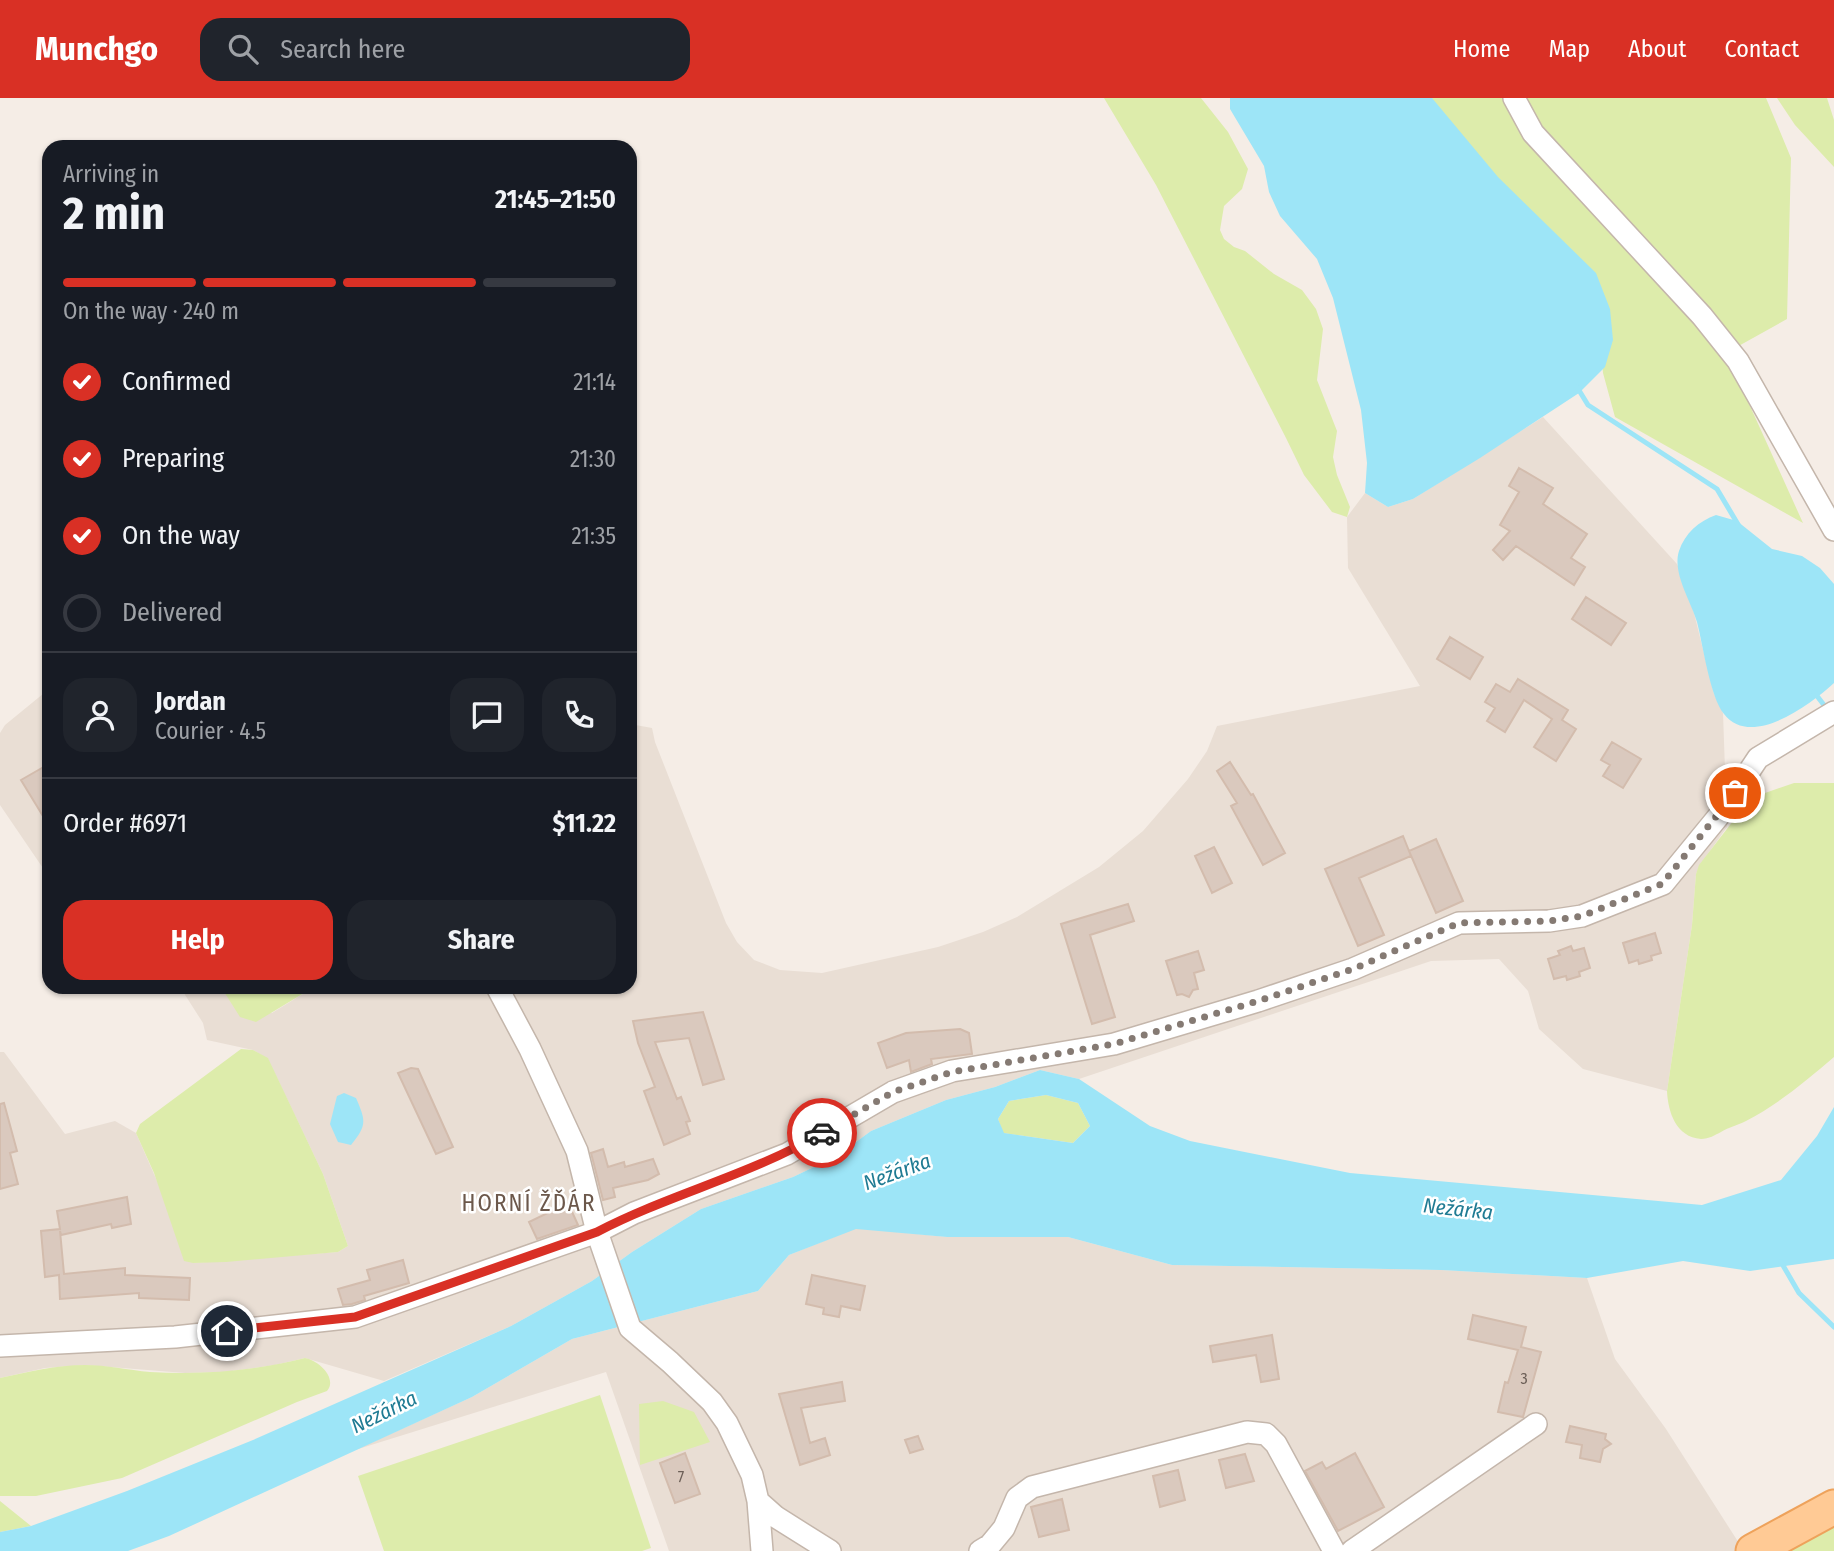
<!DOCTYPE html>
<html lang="en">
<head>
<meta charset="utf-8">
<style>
	:root { --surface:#171b24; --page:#20242c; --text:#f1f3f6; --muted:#9ea1a6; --line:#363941; --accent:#d93025 }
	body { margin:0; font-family:"Fira Sans Condensed",sans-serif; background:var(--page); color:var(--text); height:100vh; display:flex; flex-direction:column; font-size:26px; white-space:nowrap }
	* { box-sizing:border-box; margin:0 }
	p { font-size:23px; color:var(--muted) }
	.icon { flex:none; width:38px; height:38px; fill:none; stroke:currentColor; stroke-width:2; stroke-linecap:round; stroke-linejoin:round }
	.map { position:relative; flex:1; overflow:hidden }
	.sheet { position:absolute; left:42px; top:42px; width:595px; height:854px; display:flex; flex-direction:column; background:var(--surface); border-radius:21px; box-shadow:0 2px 5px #0004 }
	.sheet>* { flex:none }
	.pin { position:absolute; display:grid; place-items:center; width:60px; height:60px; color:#fff; margin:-30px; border:4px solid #fff; border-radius:50%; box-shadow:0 2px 7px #0007 }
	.courier { position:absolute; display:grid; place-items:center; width:70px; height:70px; margin:-35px; border:5px solid #d93025; border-radius:50%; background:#fff; color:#222; box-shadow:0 2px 9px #0007 }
	.overview em { font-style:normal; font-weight:700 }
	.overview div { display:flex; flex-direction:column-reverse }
	.overview { display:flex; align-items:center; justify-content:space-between; height:119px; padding:0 21px }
	h1 { font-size:46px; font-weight:700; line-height:52px }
	.bar { display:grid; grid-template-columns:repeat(4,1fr); gap:10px 7px; align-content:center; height:84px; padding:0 21px }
	.bar i { height:9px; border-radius:5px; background:var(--line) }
	.bar .current { background:var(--accent) }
	.bar p { grid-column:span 4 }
	.line { display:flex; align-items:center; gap:18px; padding:0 21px; border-top:2px solid var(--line) }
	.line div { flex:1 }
	.round { display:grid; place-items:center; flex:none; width:74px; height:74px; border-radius:21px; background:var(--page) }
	ol { padding:0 21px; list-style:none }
	li { display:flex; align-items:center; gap:21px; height:77px }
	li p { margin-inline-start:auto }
	li .icon { padding:7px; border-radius:50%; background:var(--accent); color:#fff; stroke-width:4 }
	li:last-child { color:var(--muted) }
	li i { width:38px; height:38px; border:4px solid var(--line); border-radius:50% }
	.primary-button { display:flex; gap:14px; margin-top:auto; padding:14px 21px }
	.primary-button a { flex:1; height:80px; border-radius:21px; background:var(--accent); color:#fff; font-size:28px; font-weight:700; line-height:80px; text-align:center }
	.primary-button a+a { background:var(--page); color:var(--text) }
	header { display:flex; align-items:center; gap:42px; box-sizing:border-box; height:98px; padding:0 35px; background:var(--accent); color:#fff }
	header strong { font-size:33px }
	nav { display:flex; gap:38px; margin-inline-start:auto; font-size:24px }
	.search { width:490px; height:63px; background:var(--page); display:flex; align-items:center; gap:18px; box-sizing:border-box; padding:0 24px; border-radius:21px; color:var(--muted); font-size:26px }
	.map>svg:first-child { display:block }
</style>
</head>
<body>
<header>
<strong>Munchgo</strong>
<div class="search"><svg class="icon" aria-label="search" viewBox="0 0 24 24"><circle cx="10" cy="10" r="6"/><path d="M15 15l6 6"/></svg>Search here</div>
<nav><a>Home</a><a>Map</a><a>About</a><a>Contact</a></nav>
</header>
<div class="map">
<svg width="1834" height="1453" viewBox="0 0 1834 1453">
	<rect width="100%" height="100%" fill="#f5ede6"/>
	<path fill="#e9ded4" d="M1543 319 1677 466 1694 515 1714 596 1723 615 1727 729 1700 767 1696 776 1692 827 1667 993 1583 971 1539 931 1528 893 1499 861 1431 863 1079 981 1040 972 995 989 946 1002 871 1033 837 1058 793 1079 701 1111 632 1154 592 1183 511 1228 384 1283 305 1260 275 1267 225 1274 185 1275 85 1267 45 1270 0 1280V954H4L65 1036 115 1023 136 1035 193 1165 338 1154 348 1148 323 1076 268 961 253 952 207 942 203 925 180 889H221L224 894 272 915 314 889H630V626L652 630 655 644 726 825 737 844 754 862 780 872 822 875 938 849 983 834 1017 819 1099 769 1143 733 1188 681 1207 653 1217 628 1420 588 1348 470 1347 419 1365 395 1388 409 1413 401Z
		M49 591V779L0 707V635L5 627Z
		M856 1130 947 1139H1068L1172 1167 1441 1172 1587 1180 1615 1261 1666 1331 1744 1453H669L606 1274 355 1352 472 1299 572 1241 758 1193 789 1157Z"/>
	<path fill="#ddecab" d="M1104 0H1201L1228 34 1248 71 1242 91 1224 108 1220 132 1224 141 1234 149 1245 153 1274 176 1302 192 1316 211 1323 231 1317 282 1337 333 1333 359 1337 377 1350 409 1347 419 1332 414 1304 377 1286 340 1156 87Z
		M1421 0H1766L1791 60 1787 221 1726 255 1803 425 1615 319 1603 275 1596 198Z
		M1777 0H1827L1834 22V69L1795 27Z
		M1794 685H1834V959C1807 982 1779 1006 1746 1023 1738 1027 1729 1029 1721 1034 1715 1037 1709 1041 1701 1041 1676 1039 1668 1014 1667 993L1692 827 1696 776 1699 767 1747 705 1765 695Z
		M221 889H314L256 924 240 919Z
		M241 951 253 952 268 960 323 1076 348 1148 338 1154 226 1164 193 1165 184 1163 154 1075 136 1035 140 1026Z
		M1046 997 1078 1005 1090 1028 1073 1045 1003 1035 998 1021 1009 1003Z
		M305 1260C318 1262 338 1280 327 1293L297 1304 122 1380 36 1398H0V1280C28 1274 56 1267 85 1267 107 1267 128 1272 150 1274 202 1277 255 1273 305 1260Z
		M600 1297 651 1450 642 1453H384L358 1378Z
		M663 1303 694 1314 710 1344 640 1367 639 1306Z
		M0 1403 31 1428 0 1434Z
		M1834 1424V1453H1782Z"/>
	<path fill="#9de5f7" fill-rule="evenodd" d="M1230 0H1432L1498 79 1596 175 1610 211 1613 242 1605 269 1579 295 1480 360 1413 401 1388 409 1365 395 1367 365 1361 312 1333 200 1317 161 1280 118 1269 94 1264 68 1230 11Z
		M1716 417 1737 423 1772 451 1802 458 1820 470 1834 486V585C1810 607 1751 651 1724 616 1710 599 1703 547 1697 524 1691 503 1672 475 1679 453 1685 435 1699 423 1716 417Z
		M1040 972 1079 981 1150 1028 1190 1043 1350 1075 1702 1107 1781 1082 1817 1038 1834 1009V1161L1750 1173 1683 1163 1587 1180 1441 1172 1172 1167 1068 1139H947L856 1131 789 1157 758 1193 572 1241 472 1299 169 1438 128 1453H0V1434L31 1428 127 1393 253 1342 511 1228 592 1183 632 1154 701 1111 793 1079 837 1058 871 1033 946 1002 995 989ZM1046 997 1078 1005 1090 1028 1073 1045 1004 1035 998 1021 1009 1003Z
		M344 995 356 1000C366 1023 367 1027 351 1047L338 1044 330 1026 337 998Z"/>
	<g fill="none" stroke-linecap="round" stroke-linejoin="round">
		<path stroke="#9de5f7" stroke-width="5" d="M1577 289 1588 307 1717 391 1739 428
			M1814 594 1827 611
			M1781 1164 1799 1195 1834 1229"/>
	</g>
	<path fill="#dac9be" stroke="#d3bcad" stroke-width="2" d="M1519 370 1553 390 1543 406 1587 436 1571 460 1585 469 1574 487 1516 448 1503 462 1493 452 1510 433 1500 427 1519 394 1509 388Z
		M1586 499 1626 525 1611 547 1572 521Z
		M1450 539 1483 559 1470 581 1437 561Z
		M1518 581 1568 612 1562 622 1576 631 1556 663 1534 649 1552 621 1524 602 1505 634 1487 623 1495 610 1485 604 1496 586 1510 594Z
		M1612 644 1641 661 1623 690 1603 678 1610 667 1601 662Z
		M1230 664 1251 697 1253 696 1285 755 1263 767 1231 708 1237 705 1217 673Z
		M49 666V728L21 682Z
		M1403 738 1411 758 1359 780 1384 837 1358 848 1325 771Z
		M1436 741 1463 803 1436 815 1409 753Z
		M1214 749 1232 785 1212 795 1195 758Z
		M1128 806 1134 823 1090 837 1115 919 1092 926 1061 826Z
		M1655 835 1661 855 1651 858 1652 862 1639 866 1638 862 1629 865 1623 845Z
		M1571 848 1573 853 1584 850 1590 870 1579 874 1580 878 1567 882 1566 878 1554 881 1548 861 1560 857 1558 853Z
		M1198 853 1204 872 1194 875 1198 891 1193 892 1189 899 1182 896 1177 897 1166 863Z
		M703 914 724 981 703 987 689 940 655 944 677 1001 681 999 690 1023 686 1024 690 1036 664 1047 644 993 655 989 638 945 633 923Z
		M960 931 969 935 972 956 931 961 932 966 911 974 909 962 887 970 878 945 906 935Z
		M411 970 418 971 453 1049 436 1056 398 975Z
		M4 1005 17 1053 10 1055 18 1086 0 1091V1006Z
		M603 1051 608 1069 624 1064 625 1069 653 1061 659 1076 648 1082 613 1090 615 1099 603 1102 591 1055Z
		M127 1099 131 1126 112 1130 111 1126 61 1137 60 1133 64 1176 125 1170V1177L190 1180 189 1202 139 1200V1195L60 1201 59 1177 45 1179 41 1133 60 1131 57 1113Z
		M568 1105 578 1127 537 1141 529 1124Z
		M403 1162 409 1185 364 1198 365 1202 352 1206 343 1207 338 1191 370 1182 367 1172Z
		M812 1177 865 1188 860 1212 841 1208 839 1219 823 1216 824 1210 806 1206Z
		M1473 1217 1526 1229 1521 1249 1541 1254 1523 1319 1498 1314 1505 1284 1508 1285 1518 1252 1468 1241Z
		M1272 1237 1279 1281 1261 1284 1256 1257 1213 1264 1210 1248Z
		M842 1284 845 1303 801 1310 810 1345 825 1340 830 1357 800 1367 779 1296Z
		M1570 1328 1606 1336 1605 1341 1611 1346 1603 1351 1600 1364 1580 1360 1582 1347 1566 1344Z
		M918 1338 923 1351 910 1355 905 1342Z
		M685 1355 700 1396 675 1405 660 1365Z
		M1355 1355 1384 1409 1338 1433 1305 1373 1322 1364 1326 1371Z
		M1245 1356 1254 1383 1226 1390 1219 1362Z
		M1178 1372 1185 1402 1160 1409 1153 1378Z
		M1062 1401 1069 1432 1039 1439 1031 1409Z"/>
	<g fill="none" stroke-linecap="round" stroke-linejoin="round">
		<defs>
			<path id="street" d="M1514 0 1533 35 1702 218 1738 263 1834 432
				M497 889 530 951 577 1053 597 1134 630 1230 670 1264 712 1304 727 1325 752 1377 758 1403 776 1419 830 1453
				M0 1248 175 1239 355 1219 597 1134 634 1115 787 1056 893 994 952 973 1114 946 1258 903 1353 871 1459 825 1549 823 1582 818 1663 786 1722 714 1758 660 1834 614
				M758 1403 762 1453
				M980 1453 990 1447 1004 1430 1017 1400 1032 1389 1247 1334 1266 1336 1276 1346 1334 1453
				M1352 1453 1536 1326"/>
			<path id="primary" d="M1753 1453 1834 1409"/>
		</defs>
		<use href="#street" stroke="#c4b6ab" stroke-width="24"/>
		<use href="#primary" stroke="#eea25b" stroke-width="37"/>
		<use href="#street" stroke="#fff" stroke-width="21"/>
		<use href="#primary" stroke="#ffca95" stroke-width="33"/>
	</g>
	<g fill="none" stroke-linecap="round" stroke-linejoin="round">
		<path stroke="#857a73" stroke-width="7" stroke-dasharray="0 12.6" d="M822 1035 893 994 952 974 1114 946 1258 903 1353 871 1459 825 1549 823 1582 818 1662 786 1735 695"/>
		<path stroke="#d93025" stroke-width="9" d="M227 1233 355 1219 597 1134C670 1096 751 1077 822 1035"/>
	</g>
	<g text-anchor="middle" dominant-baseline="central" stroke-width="5" stroke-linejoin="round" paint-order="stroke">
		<g font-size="16" fill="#6c5f57">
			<text x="1524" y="1280">3</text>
			<text x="681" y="1378">7</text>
		</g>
		<g font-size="21" font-style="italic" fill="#1f7b93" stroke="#fff">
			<text transform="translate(897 1074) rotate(-20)">Nežárka</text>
			<text transform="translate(1458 1111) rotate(6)">Nežárka</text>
			<text transform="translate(384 1314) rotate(-26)">Nežárka</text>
		</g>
		<g font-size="23" letter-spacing="2" fill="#6c584b" stroke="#fff">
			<text x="529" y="1105">HORNÍ ŽĎÁR</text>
		</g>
	</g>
</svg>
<div class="pin" style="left:1735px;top:695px;background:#ea580c"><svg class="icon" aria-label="bag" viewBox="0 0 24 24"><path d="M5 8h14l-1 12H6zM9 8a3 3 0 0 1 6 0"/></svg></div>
<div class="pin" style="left:227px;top:1233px;background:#1f2937"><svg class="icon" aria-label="home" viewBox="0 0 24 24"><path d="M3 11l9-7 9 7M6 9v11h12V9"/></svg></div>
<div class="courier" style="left:822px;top:1035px"><svg class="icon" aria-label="car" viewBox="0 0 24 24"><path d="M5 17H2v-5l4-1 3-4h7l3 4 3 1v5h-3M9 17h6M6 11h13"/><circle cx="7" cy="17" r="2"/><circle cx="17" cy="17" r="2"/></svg></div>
<section class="sheet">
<div class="overview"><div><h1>2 min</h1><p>Arriving in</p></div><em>21:45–21:50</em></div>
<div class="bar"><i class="current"></i><i class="current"></i><i class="current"></i><i></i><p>On the way · 240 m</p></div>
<ol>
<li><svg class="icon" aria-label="check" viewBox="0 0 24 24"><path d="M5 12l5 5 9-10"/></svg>Confirmed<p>21:14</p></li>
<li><svg class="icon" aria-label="check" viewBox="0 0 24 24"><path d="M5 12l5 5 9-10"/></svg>Preparing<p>21:30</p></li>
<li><svg class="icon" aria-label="check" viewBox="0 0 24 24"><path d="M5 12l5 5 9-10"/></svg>On the way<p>21:35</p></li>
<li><i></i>Delivered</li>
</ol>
<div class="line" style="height:126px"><a class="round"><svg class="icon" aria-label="person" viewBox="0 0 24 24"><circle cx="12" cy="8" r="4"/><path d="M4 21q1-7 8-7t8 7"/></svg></a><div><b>Jordan</b><p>Courier · 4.5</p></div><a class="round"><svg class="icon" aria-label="chat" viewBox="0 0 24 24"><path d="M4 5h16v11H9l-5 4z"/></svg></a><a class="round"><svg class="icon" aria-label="phone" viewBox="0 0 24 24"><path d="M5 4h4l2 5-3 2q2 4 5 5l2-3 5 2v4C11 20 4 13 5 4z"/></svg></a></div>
<div class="line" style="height:91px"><div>Order #6971</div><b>$11.22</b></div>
<div class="primary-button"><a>Help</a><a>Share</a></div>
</section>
</div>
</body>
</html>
